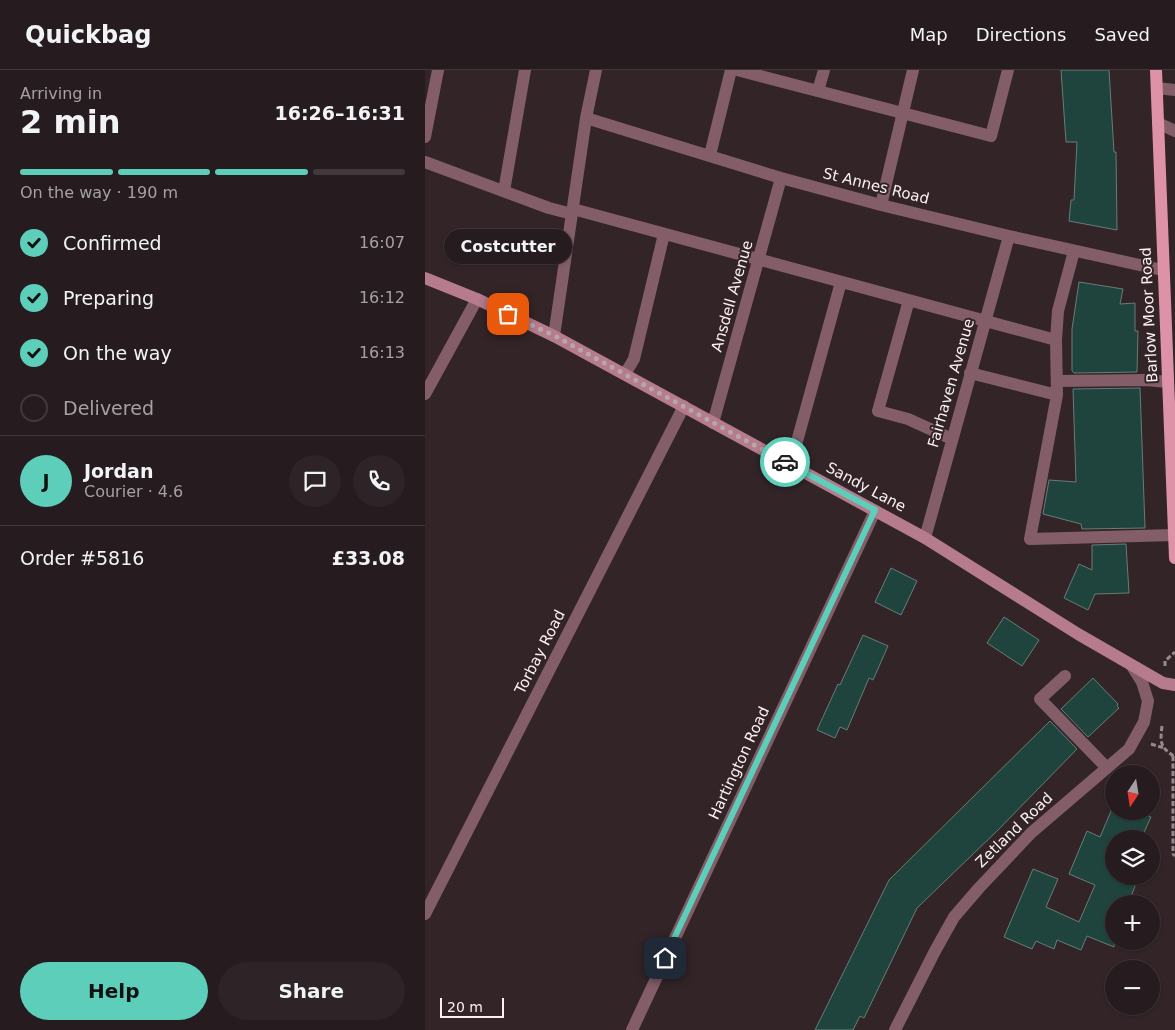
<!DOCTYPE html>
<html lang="en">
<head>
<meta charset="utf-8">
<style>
	:root { --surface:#261b1e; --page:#2e2427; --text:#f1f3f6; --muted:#a4a1a4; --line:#42393c; --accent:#5cceba }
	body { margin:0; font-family:"DejaVu Sans",sans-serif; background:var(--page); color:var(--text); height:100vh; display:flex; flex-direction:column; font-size:19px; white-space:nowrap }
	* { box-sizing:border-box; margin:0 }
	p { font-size:16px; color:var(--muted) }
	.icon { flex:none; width:28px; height:28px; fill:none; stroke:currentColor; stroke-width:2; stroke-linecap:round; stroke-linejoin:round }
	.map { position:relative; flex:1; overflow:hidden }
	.side { display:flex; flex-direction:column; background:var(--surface); width:425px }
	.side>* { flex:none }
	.needle { width:32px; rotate:192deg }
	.buttons { position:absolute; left:680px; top:695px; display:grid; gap:10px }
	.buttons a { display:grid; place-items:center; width:55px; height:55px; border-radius:50%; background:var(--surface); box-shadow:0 1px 4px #0004,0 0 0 1px var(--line); font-size:25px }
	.scale { position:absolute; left:15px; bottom:12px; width:64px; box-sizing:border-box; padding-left:5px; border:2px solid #faeff2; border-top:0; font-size:14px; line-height:18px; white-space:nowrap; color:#faeff2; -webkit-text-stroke:4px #332428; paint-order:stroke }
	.pin { position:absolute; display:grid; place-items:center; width:42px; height:42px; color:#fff; margin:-21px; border-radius:10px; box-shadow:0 2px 8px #0006 }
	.courier { position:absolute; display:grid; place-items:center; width:50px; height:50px; margin:-25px; border:4px solid #5cceba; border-radius:50%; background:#fff; color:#222; box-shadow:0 1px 6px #0007 }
	.bubble { position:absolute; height:35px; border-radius:18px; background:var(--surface); box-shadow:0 1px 4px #0004,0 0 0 1px var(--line); font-size:16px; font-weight:800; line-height:35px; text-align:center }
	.overview em { font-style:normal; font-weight:800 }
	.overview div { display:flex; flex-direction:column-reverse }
	.overview { display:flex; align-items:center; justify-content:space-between; height:85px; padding:0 20px }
	h1 { font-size:32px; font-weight:800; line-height:38px }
	.bar { display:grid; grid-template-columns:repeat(4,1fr); gap:8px 5px; align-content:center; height:60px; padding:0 20px }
	.bar i { height:6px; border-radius:4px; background:var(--line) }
	.bar .selected { background:var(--accent) }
	.bar p { grid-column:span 4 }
	.line { display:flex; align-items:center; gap:12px; padding:0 20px; border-top:1px solid var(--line) }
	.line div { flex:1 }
	.round { display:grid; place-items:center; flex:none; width:52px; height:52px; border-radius:26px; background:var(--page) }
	ol { padding:0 20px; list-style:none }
	li { display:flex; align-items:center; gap:15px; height:55px }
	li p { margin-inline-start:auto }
	li .icon { padding:5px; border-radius:50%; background:var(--accent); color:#111; stroke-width:4 }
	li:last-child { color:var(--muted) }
	li i { width:28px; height:28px; border:2px solid var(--line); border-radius:50% }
	.cta { display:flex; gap:10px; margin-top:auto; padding:10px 20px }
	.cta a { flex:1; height:58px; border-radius:30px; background:var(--accent); color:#111; font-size:20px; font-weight:800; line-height:58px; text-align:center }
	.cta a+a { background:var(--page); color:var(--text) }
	header { display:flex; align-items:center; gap:30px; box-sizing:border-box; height:70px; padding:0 25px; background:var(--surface); border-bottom:1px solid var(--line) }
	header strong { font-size:24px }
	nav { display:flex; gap:28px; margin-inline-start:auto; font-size:18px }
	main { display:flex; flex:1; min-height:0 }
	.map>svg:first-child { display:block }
</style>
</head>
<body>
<header>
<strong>Quickbag</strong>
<nav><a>Map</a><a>Directions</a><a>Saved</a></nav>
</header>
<main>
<section class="side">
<div class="overview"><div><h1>2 min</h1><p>Arriving in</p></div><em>16:26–16:31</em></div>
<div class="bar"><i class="selected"></i><i class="selected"></i><i class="selected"></i><i></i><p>On the way · 190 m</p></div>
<ol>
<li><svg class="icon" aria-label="check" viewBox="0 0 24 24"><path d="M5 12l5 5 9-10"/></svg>Confirmed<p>16:07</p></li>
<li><svg class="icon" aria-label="check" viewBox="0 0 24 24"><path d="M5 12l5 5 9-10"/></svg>Preparing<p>16:12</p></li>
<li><svg class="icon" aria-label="check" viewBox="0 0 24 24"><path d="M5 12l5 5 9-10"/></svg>On the way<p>16:13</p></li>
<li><i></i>Delivered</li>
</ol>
<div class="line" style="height:90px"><b class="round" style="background:var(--accent);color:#111">J</b><div><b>Jordan</b><p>Courier · 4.6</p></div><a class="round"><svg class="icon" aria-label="chat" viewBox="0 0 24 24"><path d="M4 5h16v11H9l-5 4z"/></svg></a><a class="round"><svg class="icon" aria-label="phone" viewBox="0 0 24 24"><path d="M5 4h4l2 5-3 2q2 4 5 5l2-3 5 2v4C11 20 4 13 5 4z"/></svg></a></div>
<div class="line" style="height:65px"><div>Order #5816</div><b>£33.08</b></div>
<div class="cta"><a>Help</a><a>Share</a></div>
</section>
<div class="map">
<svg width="750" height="960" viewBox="0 0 750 960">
	<rect width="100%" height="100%" fill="#332428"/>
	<path fill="#1f443e" stroke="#687c77" d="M636 0H684L689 82H691L692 160 644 151 646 130H649L652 72H641Z
		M654 212 698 219 695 234 710 233V261H713L712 302 649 303 647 301V259Z
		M715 318 720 458 657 459 656 454 618 444 624 410 651 412 648 319Z
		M701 474 704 523 670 524 663 540 639 528 654 494 667 500V475Z
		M466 498 492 511 476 545 450 532Z
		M579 547 614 570 597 596 562 573Z
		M438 565 463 576 448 610 444 608 422 660 415 657 410 668 392 660 413 614 415 615Z
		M668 608 693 634 692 636 694 638 663 667 636 639Z
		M625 651 652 679 573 760 492 838 439 948 435 946 428 960H390L464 810Z
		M689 734V741H713L726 747 716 769H689V806H714L703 834H689V877L662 866 656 880 632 870 629 879 611 871 607 879 579 867 608 799 633 809 621 837 654 852 670 815 644 804 662 761 675 767Z"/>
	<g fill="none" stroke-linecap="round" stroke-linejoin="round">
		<path stroke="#978a8d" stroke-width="3" stroke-dasharray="5 2.5" stroke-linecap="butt" d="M740 596V591L750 582
			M737 656C735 673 735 677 750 687
			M726 674 739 678
			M748 686V784L750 786"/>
		<path stroke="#835e68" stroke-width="12" d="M312 0 566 66 583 0
			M393 21 399 0
			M733 53 750 61
			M0 92 124 138 147 144
			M79 121 100 0
			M148 139 631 270 633 241 649 181
			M484 230 453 341 483 349 527 369
			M631 270 632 325 605 469 749 465
			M545 303 632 325
			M200 304 209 289 239 164
			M632 311 721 310 743 312
			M361 392 371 375 416 212
			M640 606 615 629 682 698"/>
		<path stroke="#835e68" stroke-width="12" d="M732 18 750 20
			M161 48 356 108 456 135 584 166 737 200
			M0 67 13 0
			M285 85 306 0
			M456 135 488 0
			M129 266 161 48 171 0
			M0 324 52 229
			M288 353 356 108
			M500 468 584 166
			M0 844 259 336
			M207 960 450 441
			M470 960 510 881 529 847 554 818 606 763 704 679 719 652 723 631 717 612 707 596"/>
		<path stroke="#b67b8c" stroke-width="12" d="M0 208 52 229 129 266 500 468 653 564 731 609 738 613 750 615"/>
		<path stroke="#dd92a8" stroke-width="12" d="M731 0 750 488"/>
	</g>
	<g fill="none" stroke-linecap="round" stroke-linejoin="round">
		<path stroke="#b4a8ab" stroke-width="5" stroke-dasharray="0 9" d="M83 244 130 266 360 392"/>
		<path stroke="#5cceba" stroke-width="6" d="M240 888 450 440 360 392"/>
	</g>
	<g text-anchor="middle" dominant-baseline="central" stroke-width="4" stroke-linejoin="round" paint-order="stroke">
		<g font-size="15" fill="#faeff2" stroke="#332428">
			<text transform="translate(451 116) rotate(14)">St Annes Road</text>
			<text transform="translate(307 226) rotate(-74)">Ansdell Avenue</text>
			<text transform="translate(724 245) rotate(-93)">Barlow Moor Road</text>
			<text transform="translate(526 313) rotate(-74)">Fairhaven Avenue</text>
			<text transform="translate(441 417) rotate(28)">Sandy Lane</text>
			<text transform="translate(115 582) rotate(-63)">Torbay Road</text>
			<text transform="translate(314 693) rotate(-65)">Hartington Road</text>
			<text transform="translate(589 760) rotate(-44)">Zetland Road</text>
		</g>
	</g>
</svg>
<div class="buttons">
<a><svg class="needle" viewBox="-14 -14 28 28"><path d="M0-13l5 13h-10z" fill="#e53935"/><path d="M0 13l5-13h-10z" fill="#a4a1a4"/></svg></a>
<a><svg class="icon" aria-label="layers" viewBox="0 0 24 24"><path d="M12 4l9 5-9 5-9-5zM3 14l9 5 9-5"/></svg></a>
<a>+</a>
<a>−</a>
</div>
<div class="scale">20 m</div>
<div class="pin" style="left:83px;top:244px;background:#ea580c"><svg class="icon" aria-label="bag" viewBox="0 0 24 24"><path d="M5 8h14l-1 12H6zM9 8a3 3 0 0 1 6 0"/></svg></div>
<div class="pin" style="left:240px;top:888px;background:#1f2937"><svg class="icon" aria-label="home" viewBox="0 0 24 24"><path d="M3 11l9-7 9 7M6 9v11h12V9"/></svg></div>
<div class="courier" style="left:360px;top:392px"><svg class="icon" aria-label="car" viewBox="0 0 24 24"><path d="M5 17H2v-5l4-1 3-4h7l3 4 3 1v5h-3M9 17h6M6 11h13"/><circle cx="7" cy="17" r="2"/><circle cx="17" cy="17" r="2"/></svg></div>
<div class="bubble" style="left:19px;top:159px;width:128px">Costcutter</div>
</div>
</main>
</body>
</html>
